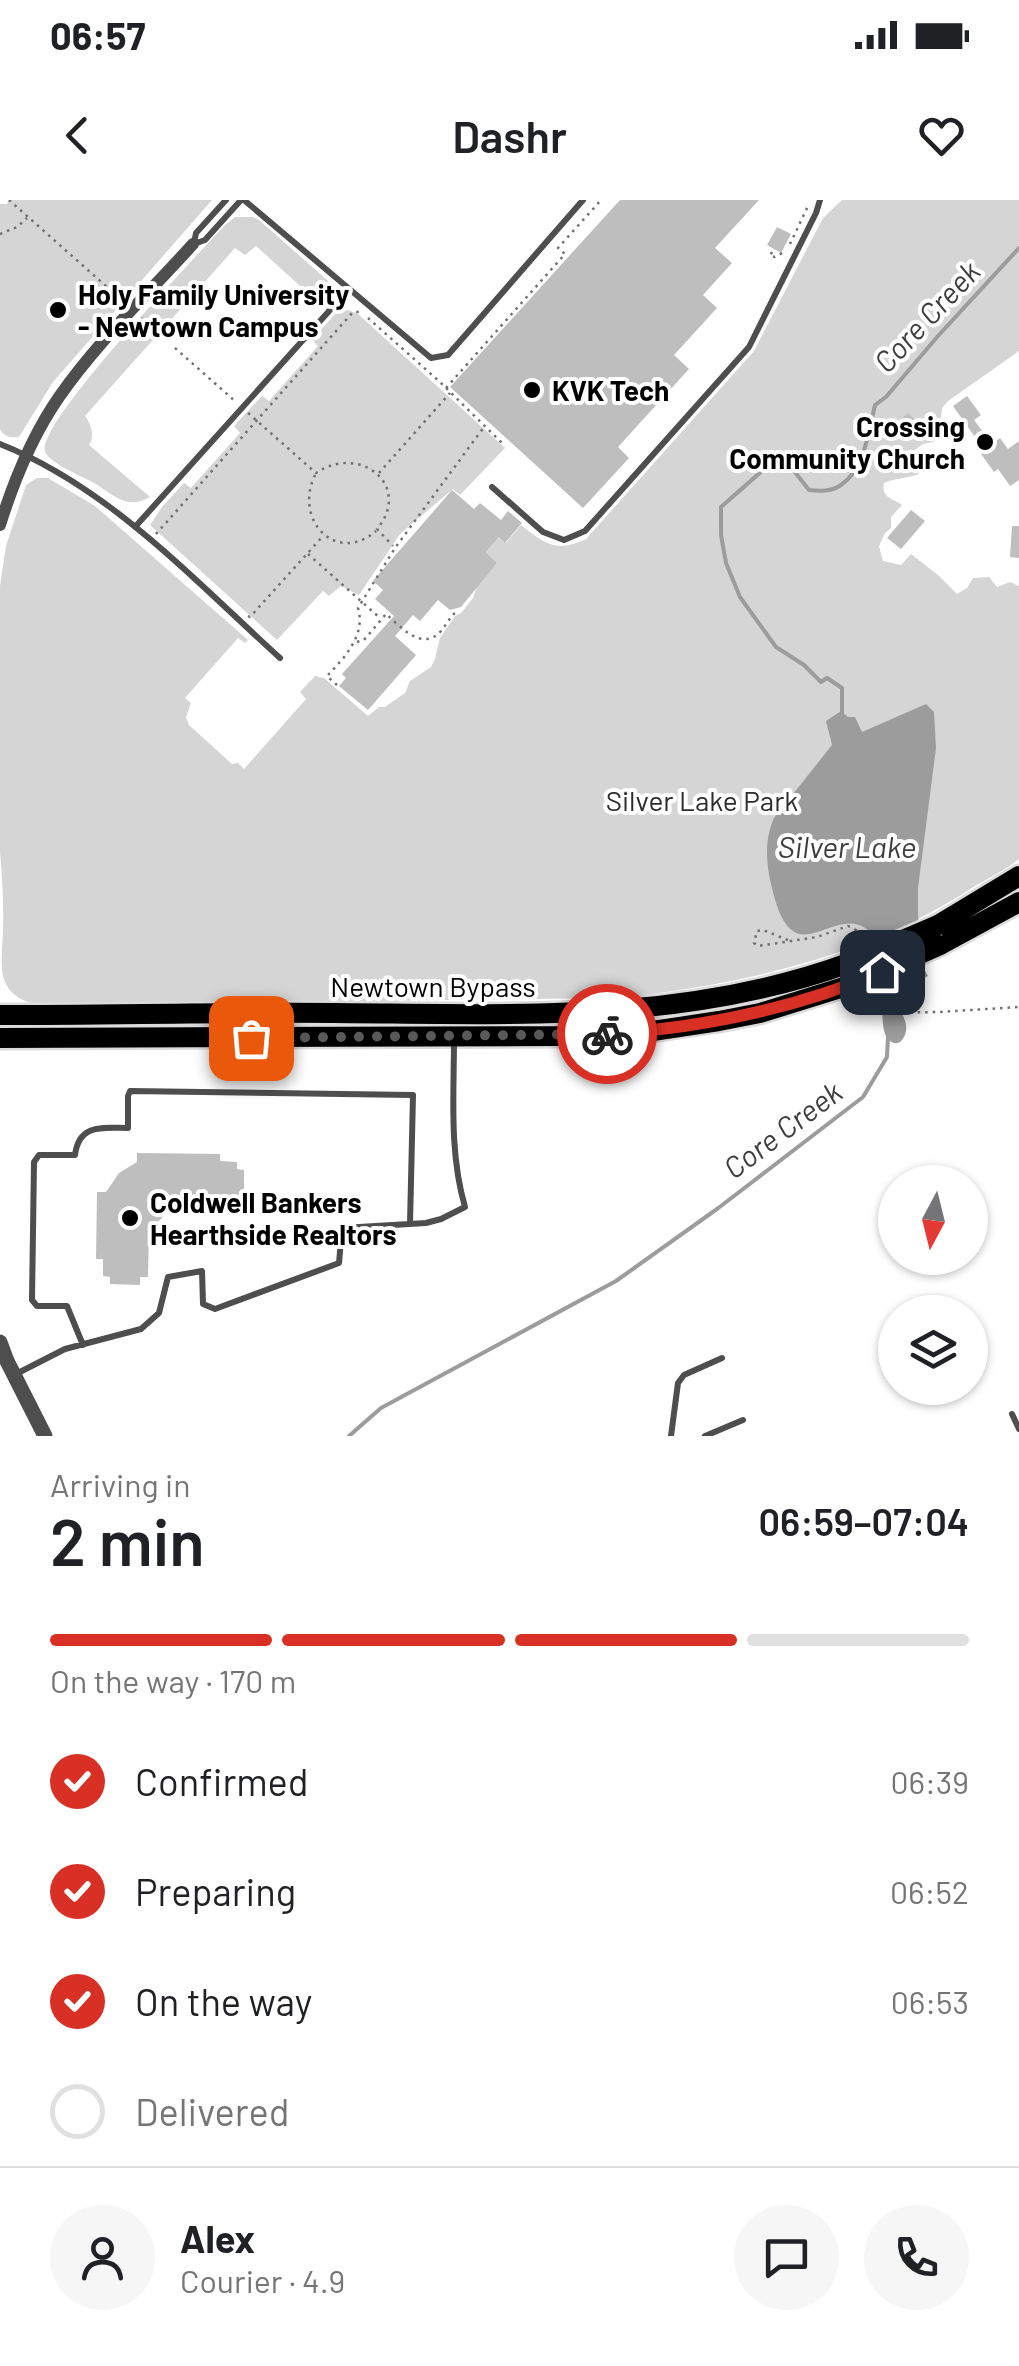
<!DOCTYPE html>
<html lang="en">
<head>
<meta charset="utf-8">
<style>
	:root { --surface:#fff; --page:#f6f6f6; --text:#202124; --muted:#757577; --line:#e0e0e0; --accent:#d93025 }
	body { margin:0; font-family:Barlow,sans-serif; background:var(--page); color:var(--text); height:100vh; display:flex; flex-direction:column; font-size:38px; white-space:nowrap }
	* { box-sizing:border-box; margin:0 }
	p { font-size:32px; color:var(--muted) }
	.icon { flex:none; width:55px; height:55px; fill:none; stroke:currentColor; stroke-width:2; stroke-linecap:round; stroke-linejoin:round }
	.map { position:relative; height:1236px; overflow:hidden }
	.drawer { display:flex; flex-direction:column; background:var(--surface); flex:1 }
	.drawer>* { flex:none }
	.needle { width:65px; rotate:187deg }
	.buttons { position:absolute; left:878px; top:965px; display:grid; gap:20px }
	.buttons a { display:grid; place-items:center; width:110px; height:110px; border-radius:50%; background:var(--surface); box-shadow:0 2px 8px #0004; font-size:50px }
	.pin { position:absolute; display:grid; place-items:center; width:85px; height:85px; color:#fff; margin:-42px; border-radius:20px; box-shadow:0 5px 15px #0006 }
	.courier { position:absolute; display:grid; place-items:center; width:100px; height:100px; margin:-50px; border:8px solid #d93025; border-radius:50%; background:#fff; color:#222; box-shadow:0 2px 12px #0007 }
	.overview em { font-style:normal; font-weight:600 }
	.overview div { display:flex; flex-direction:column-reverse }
	.overview { display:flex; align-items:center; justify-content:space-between; height:170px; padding:0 50px }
	h1 { font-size:65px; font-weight:600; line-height:75px }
	.bar { display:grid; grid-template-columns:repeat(4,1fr); gap:15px 10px; align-content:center; height:120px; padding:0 50px }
	.bar i { height:12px; border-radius:8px; background:var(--line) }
	.bar .selected { background:var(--accent) }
	.bar p { grid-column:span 4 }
	.line { display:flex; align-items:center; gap:25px; padding:0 50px; border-top:2px solid var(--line) }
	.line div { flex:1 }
	.round { display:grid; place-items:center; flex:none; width:105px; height:105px; border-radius:52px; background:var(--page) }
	ol { padding:0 50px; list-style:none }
	li { display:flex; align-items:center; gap:30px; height:110px }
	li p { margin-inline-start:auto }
	li .icon { padding:10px; border-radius:50%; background:var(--accent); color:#fff; stroke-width:4 }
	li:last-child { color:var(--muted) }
	li i { width:55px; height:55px; border:5px solid var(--line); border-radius:50% }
	.status { display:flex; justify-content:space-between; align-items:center; height:70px; padding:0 50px; background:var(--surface); direction:ltr }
	.status svg { height:28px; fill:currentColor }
	header { display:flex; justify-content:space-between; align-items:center; height:130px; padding:0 50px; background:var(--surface); font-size:45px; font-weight:600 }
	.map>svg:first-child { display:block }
</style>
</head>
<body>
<div class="status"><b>06:57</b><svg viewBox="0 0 49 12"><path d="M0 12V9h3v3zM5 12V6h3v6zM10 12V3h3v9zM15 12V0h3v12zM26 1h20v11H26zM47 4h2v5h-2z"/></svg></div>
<header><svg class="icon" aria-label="back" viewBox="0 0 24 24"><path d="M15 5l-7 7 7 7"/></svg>Dashr<svg class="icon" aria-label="heart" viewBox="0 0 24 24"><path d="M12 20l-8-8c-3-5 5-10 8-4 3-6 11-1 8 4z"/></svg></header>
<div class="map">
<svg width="1019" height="1236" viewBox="0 0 1019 1236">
	<rect width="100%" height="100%" fill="#fff"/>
	<path fill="#d5d5d5" d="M9 0H212L53 182 19 237C11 238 4 237 0 229V4H7Z
		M842 0H1019V151L948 201 942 208 941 218 946 222 947 232 941 240 923 244 913 251 928 253 930 261C922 281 902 275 884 283 881 298 892 298 902 305L891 317V328L885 333 879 346 883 361 901 365 911 354 938 375 957 394 967 388 973 378 989 377 997 387 1010 382 1019 386V659C1003 672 984 680 967 691 863 758 738 785 617 798L45 805C26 804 8 796 3 776 0 762 3 743 3 729 4 703 2 677 0 651V386L6 346 26 285 37 278H48L95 306 248 440 245 443 238 438 185 498 191 503 186 517 189 525 232 564 238 563 244 569 306 499 300 492 315 476 324 478 368 516 379 507H385L405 493 410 481 431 467 435 459 440 438 455 416 461 413 473 398 477 386 497 363 486 352 499 337 506 343 521 325C545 344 556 353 586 339L754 151 823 18Z
		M235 17H253L259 20 327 80 330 84 331 94 321 105 256 46 245 55 235 48 85 216C91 224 95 236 89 245L150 297C128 310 114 296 96 284 84 277 48 263 45 251 36 224 199 53 225 25Z
		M348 110 358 114 505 248 460 295 453 289 400 334 359 395 341 386 329 396 323 391 277 440 150 325 162 307 184 283 191 288 240 233 234 226 262 196 269 201 318 146 312 140 336 113Z"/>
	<path fill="#9c9c9c" d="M926 504 934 512 936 548 918 688V715L924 769 928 776 909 787H899C896 796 896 793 898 802 899 810 905 817 906 825 908 835 899 850 889 840 880 831 884 813 881 801L876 799 872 741 867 729C831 704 793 779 772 688 766 665 764 640 774 618L832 545 826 521 841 511 848 517H855L862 532Z"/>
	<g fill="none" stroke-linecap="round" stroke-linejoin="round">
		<path stroke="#9c9c9c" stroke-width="4" d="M842 517V488L827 478 821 482 804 465 776 447 740 397 726 363 721 335V307L770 264 787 262 809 290C820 291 831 292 841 285 864 270 869 231 875 205L886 197 938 136 1019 48
			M349 1236 381 1208 616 1081 717 1009 863 897 887 857 888 836"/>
	</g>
	<path fill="#bebebe" d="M620 0H759L715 48 732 63 703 95 717 108 674 155 689 169 618 247 629 258 583 308 450 187Z
		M777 27 791 34 781 53 767 45Z
		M967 196 981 215 974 220 992 244 1000 238 1008 249 1019 241V280L1010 286 998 269 994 272 976 247 980 244 953 206Z
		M908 213 920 225 909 235 897 223Z
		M452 290 474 309 480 303 501 320 508 311 522 323 505 343 499 337 486 352 497 363 461 407 450 410 438 400 420 421 413 415 395 436 416 455 368 510 339 486 346 478 342 474 394 416 375 399 383 390 373 381Z
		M911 310 925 321 901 349 887 338Z
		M1012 326H1019V358L1010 357Z
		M137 953 220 954V961L237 962V969L244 970V999H236V1006L172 1005 160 1020 149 1027 148 1077H140V1085L110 1084V1077L103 1076V1059H96L97 992H106L119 973 137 962Z"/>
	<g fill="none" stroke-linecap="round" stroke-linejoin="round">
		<defs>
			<path id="trunk" d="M938 725 1019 676
				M940 745 1019 702
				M0 815C111 815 222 812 333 813 509 814 681 824 849 763
				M0 838 559 836 646 832 719 821 760 813 847 786"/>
		</defs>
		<use href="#trunk" stroke="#dbdbdb" stroke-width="25"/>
		<path stroke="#707070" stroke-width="2.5" stroke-dasharray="2.5 5" stroke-linecap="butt" d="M9 0 125 103
			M0 34 17 27 27 18
			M790 44 808 6
			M772 52 770 56 775 57 786 51
			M141 118 165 139
			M368 118 440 182 505 246
			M175 148 236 202
			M446 188 565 54 558 48 601 0
			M248 213 316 273C360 243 413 286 377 329L393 346
			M379 273 450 193
			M315 275C293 321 337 365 376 331
			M156 334 353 112H362
			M308 354 380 418
			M248 416 250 417 324 335
			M357 442 364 440 386 414C401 427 422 452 441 431 447 424 449 418 457 411
			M337 485 327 476C345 457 366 435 358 408L395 348 484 227
			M788 740 763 730 757 731 754 743 758 746 817 737 848 726 864 734 867 739
			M868 791V804L874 813 939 812 1019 807"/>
		<path stroke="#4e4e4e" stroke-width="6" d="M244 0 431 158 448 155 583 0
			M194 43 196 33 226 0
			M194 44 205 40 241 0
			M0 244C109 287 194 380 280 458
			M492 287 543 332 564 340 585 331 749 147 816 13 820 0
			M135 327 348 90
			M83 1145 67 1106H37L32 1100 34 962 39 955H75C79 923 103 928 128 928V896L130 891 413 895 410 1024
			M14 1175 65 1149 141 1129 159 1113 168 1077 202 1071 203 1104 215 1109 339 1063 342 1028 426 1023 441 1019 465 1007C449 952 454 895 454 838
			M1012 1214 1019 1229
			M671 1236 678 1183 684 1175 722 1158
			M705 1236 743 1220"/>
		<path stroke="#4e4e4e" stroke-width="12" d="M0 325C14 280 32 236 59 197 97 142 148 94 193 44"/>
		<path stroke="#4e4e4e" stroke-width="15" d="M0 1142 7 1161 45 1236"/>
		<use href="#trunk" stroke="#000" stroke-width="20"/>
		<defs>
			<path id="trunk-bridge" d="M849 763 938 725
				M847 786 940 745"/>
		</defs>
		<use href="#trunk-bridge" stroke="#dbdbdb" stroke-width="25" stroke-linecap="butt"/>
		<use href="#trunk-bridge" stroke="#000" stroke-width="20"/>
	</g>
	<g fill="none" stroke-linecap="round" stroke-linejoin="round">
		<path stroke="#595959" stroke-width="10" stroke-dasharray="0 18" d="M251 838 607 834"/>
		<path stroke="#d93025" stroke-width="12" d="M607 834C702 828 794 809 882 772"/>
	</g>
	<g fill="#000" stroke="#fff" stroke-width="4">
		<circle cx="58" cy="110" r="10"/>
		<circle cx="532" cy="190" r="10"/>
		<circle cx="985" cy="242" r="10"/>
		<circle cx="130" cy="1018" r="10"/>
	</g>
	<g text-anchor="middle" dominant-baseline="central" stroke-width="8" stroke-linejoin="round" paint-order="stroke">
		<g font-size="28" font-weight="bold" fill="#000" stroke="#fff" text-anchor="start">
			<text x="78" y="94">Holy Family University<tspan x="78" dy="32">- Newtown Campus</tspan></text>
			<text x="552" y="190">KVK Tech</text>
			<text x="965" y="226" text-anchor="end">Crossing<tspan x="965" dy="32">Community Church</tspan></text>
			<text x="150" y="1002">Coldwell Bankers<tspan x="150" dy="32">Hearthside Realtors</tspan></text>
		</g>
		<g font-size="28" fill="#2c2c2c" stroke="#fff">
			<text x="702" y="600">Silver Lake Park</text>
		</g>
		<g font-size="28" fill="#000" stroke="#fff">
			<text x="433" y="786">Newtown Bypass</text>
		</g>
		<g font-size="30" font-style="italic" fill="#3d3d3d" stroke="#fff">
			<text transform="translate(926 116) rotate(-47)">Core Creek</text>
			<text x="847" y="646">Silver Lake</text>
			<text transform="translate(782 929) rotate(-37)">Core Creek</text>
		</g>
	</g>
</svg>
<div class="buttons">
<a><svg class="needle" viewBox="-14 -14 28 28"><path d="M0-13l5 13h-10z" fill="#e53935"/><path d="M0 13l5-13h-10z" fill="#757577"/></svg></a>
<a><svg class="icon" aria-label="layers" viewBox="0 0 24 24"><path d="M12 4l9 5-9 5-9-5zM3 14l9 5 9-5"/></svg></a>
</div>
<div class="pin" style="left:251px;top:838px;background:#ea580c"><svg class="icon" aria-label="bag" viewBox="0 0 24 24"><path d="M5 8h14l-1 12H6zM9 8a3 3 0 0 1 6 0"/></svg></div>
<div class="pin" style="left:882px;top:772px;background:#1f2937"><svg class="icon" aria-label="home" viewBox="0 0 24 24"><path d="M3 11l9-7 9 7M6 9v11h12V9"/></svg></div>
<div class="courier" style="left:607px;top:834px"><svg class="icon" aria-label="bike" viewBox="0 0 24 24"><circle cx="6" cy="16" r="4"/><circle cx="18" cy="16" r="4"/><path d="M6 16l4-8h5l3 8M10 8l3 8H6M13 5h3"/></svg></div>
</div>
<section class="drawer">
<div class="overview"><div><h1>2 min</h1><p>Arriving in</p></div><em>06:59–07:04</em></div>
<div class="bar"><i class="selected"></i><i class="selected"></i><i class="selected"></i><i></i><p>On the way · 170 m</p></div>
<ol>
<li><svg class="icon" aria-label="check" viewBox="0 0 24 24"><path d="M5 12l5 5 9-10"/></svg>Confirmed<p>06:39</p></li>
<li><svg class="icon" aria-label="check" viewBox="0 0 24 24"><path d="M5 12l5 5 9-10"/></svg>Preparing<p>06:52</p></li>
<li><svg class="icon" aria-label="check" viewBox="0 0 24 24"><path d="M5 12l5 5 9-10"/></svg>On the way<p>06:53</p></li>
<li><i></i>Delivered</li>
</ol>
<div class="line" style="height:180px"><a class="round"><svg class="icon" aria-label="person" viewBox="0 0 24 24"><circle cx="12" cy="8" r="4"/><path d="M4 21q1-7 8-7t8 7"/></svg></a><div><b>Alex</b><p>Courier · 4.9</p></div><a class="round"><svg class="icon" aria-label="chat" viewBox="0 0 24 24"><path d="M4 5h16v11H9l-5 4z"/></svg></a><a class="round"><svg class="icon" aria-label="phone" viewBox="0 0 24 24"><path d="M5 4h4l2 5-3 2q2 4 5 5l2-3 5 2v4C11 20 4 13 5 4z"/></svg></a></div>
</section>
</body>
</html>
